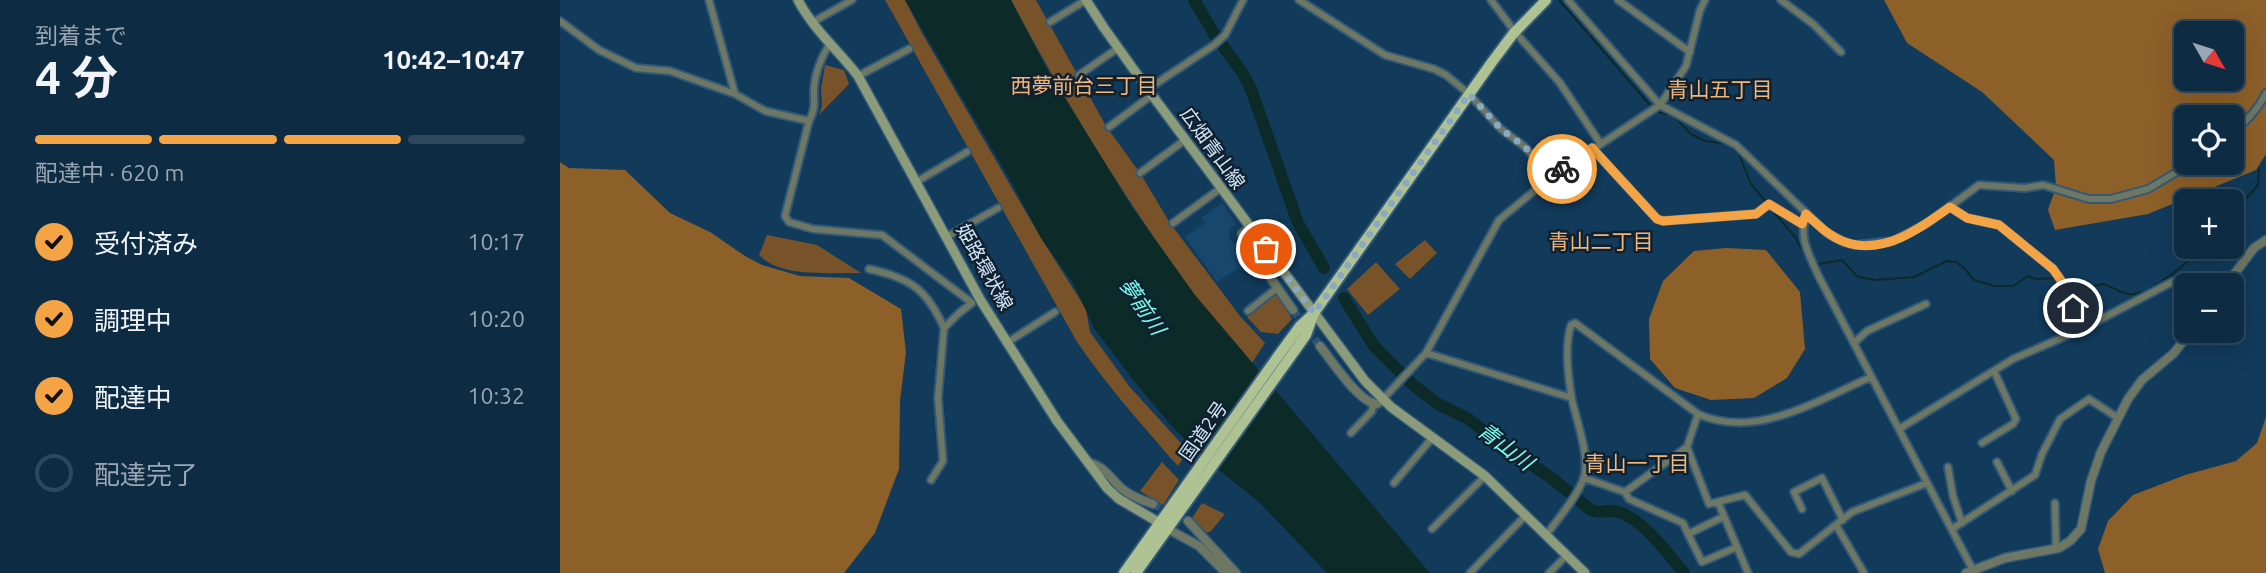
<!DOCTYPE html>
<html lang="ja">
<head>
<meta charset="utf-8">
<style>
	:root { --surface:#0d2c44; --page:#1b384f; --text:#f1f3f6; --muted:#9aa7b2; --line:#2d485d; --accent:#f4a444 }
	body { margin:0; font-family:Ubuntu,"Noto Sans JP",sans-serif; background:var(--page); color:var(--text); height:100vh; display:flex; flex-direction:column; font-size:26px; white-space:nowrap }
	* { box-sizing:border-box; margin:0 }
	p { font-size:23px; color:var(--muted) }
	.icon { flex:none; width:38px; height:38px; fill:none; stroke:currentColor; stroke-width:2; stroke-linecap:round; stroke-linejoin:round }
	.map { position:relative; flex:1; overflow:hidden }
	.sheet { display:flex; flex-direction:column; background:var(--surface); width:560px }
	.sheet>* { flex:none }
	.needle { width:46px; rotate:129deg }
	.tools { position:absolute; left:1614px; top:21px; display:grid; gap:14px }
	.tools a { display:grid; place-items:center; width:70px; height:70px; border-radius:10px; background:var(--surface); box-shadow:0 7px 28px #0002,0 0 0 2px var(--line); font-size:35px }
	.pin { position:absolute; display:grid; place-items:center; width:60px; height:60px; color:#fff; margin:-30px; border:4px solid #fff; border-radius:50%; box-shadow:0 2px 7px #0007 }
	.courier { position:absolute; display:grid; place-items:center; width:70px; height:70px; margin:-35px; border:5px solid #f4a444; border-radius:50%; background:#fff; color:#222; box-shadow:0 2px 9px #0007 }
	.overview em { font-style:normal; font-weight:700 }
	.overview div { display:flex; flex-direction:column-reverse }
	.overview { display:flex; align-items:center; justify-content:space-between; height:119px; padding:0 35px }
	h1 { font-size:46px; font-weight:700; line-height:52px }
	.bar { display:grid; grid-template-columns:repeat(4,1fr); gap:10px 7px; align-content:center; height:84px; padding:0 35px }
	.bar i { height:9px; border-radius:5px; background:var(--line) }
	.bar .on { background:var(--accent) }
	.bar p { grid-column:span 4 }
	ol { padding:0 35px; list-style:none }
	li { display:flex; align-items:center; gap:21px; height:77px }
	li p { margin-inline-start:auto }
	li .icon { padding:7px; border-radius:50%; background:var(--accent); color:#111; stroke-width:4 }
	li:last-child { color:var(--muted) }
	li i { width:38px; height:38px; border:4px solid var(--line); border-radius:50% }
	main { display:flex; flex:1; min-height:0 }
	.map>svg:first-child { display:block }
</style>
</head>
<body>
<main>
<section class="sheet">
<div class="overview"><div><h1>4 分</h1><p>到着まで</p></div><em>10:42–10:47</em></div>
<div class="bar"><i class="on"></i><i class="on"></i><i class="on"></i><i></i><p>配達中 · 620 m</p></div>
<ol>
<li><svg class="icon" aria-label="check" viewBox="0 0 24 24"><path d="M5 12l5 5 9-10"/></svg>受付済み<p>10:17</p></li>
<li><svg class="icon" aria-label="check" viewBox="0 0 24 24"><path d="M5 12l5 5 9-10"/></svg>調理中<p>10:20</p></li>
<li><svg class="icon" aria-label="check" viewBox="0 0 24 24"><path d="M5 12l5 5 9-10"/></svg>配達中<p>10:32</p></li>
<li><i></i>配達完了</li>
</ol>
</section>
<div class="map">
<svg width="1706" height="573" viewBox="0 0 1706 573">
	<rect width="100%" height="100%" fill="#113a5b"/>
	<path fill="#17476c" d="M662 203 676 224 669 229V238L689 261 657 282 625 237 645 223 641 218Z"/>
	<path fill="#785228" d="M325 0H345L362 33 481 238 526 309 530 332 569 386 628 451 618 466C607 455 599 444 589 433 563 403 539 374 517 342Z
		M451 0H476L546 126 580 173 610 223 680 316 705 343 692 363C672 338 649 315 630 289 564 197 504 100 451 0Z
		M265 65 284 70 289 84 259 115 262 106 261 89Z
		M207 235 257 245 301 273C270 272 222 279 199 255Z
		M865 240 877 253 850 279 835 264Z
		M816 262 840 289 808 315 787 289Z
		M717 293 732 319 718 334 701 332 687 317Z
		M602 462 619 480 603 505 580 491Z
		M642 503 665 514 651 531 647 533 632 518Z"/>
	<path fill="#8d5f29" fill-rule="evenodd" d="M1324 0H1706V154L1696 170 1588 214 1495 230 1488 210 1496 187 1494 160 1422 92 1347 43ZM1626 33H1671V79H1626ZM1626 117H1671V163H1626Z
		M0 162 9 168 65 170 110 213 150 232 185 256 202 265 240 276 289 278 341 309 346 352 340 401 339 469 315 533 284 573H0Z
		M1166 248 1206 250 1240 292 1245 349 1227 378 1194 398 1151 400 1115 388 1090 359 1089 319 1103 281 1134 251Z
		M1706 417V573H1545L1538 549 1548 521 1573 495 1625 475 1676 461 1697 443Z"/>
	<path fill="#0c2b28" d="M345 0H451L487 69 572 207 635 295 870 573H767L698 501 651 464 615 430 574 381 534 328 513 283 481 238 452 183Z"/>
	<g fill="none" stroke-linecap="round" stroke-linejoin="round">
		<path stroke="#0c2b28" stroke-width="2" d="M1000 1 1096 112 1113 115 1131 134 1145 141 1168 144 1179 154 1191 184 1206 202
			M1211 209 1235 237 1250 264
			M1671 215 1698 185 1699 169
			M1259 264 1282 260 1298 277 1316 280 1354 277 1387 261 1396 262 1404 268 1414 280 1434 286H1453L1468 276 1476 279 1495 278
			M1504 279C1524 290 1522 288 1543 284 1551 286 1560 293 1569 294 1590 297 1629 260 1645 247"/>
		<path stroke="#0c2b28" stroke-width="12" d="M634 0 654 34 684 75 692 92 738 223 764 268
			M784 298 814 346 853 385 878 404 907 418 939 442 994 480 1031 510C1039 514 1049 509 1058 512 1082 518 1109 555 1124 573"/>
		<path stroke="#2e5473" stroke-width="8" stroke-dasharray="8 4" stroke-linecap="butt" d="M733 310 760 346
			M593 504 628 521"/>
		<defs>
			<path id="minor" d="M149 0 175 94
				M739 0 825 55 874 69 886 75 909 94 941 129 965 147 991 177
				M931 0 955 32 1000 83 1040 143
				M1008 0 1100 105 1176 145 1267 233 1284 242 1295 245 1333 241 1366 224 1419 185 1465 188 1483 185 1529 199H1551L1588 189 1632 163
				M1058 0 1130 52
				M1221 0 1253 24 1281 52
				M0 21 39 50 76 68 110 71 175 94 205 111 249 121
				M253 22 292 0
				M490 22 526 0
				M269 45C261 58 255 73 254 88 253 104 257 105 249 121L225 216 229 222 253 229 322 235 412 303
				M519 75 558 48
				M298 76 349 49
				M588 89 654 45 665 35 683 0
				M549 127 592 95
				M1671 134C1686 122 1698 110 1706 93
				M1032 148 1097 219 1103 221 1196 214 1209 204 1242 224
				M580 173 625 140
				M356 182 407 152
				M1390 207 1407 218 1439 225 1493 269 1505 286 1520 330
				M1246 214C1239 239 1248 252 1258 275L1414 572
				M613 223 661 188
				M388 236 438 208
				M309 269C350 278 367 289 384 328
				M688 311 717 288
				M448 342 495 312
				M1294 343 1307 331 1366 304
				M866 353 1012 398
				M822 400 866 353 939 220 991 177 1100 105 1126 66 1140 10 1145 0
				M1339 429 1453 359 1520 330 1612 282 1636 279 1650 285
				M791 433 812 411 813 405
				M1422 443 1453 424 1456 419 1434 371
				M1127 447 1149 504 1185 495 1231 552 1239 554 1292 512 1367 483
				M1437 462 1452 491
				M1388 467 1393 496 1402 523
				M1024 478 1065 492 1127 447 1138 414
				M371 480 383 461 378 398 384 328 399 313 412 303
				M834 483 873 437
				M1065 492 1069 499 1123 523 1128 534
				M1158 502 1188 573
				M1495 503 1496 548
				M1242 509 1234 492 1262 478 1283 520
				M1163 517 1128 534 1142 562 1177 547
				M1276 525 1304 573
				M872 529 925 476
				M1392 529 1475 475 1482 454 1500 419 1529 399 1558 418
				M987 534C999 517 1015 500 1023 480 1031 459 1017 422 1012 400 1008 377 1004 347 1011 325L1015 323 1138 414C1196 440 1258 400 1311 377
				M910 573 966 515
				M989 573 1007 555"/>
			<path id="tertiary" d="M690 227 682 234 686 243 733 310
				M1666 285 1694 248 1706 240
				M760 346C772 361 799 403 817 404L822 400
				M530 463C545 467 550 478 561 488 570 496 581 500 593 504
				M628 521 676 573
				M608 529 639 546 666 573
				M1406 573 1445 558 1499 548 1510 541 1521 529 1531 481 1541 452 1568 399 1582 380 1614 353 1631 331"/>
			<path id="secondary" d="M238 0C253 29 278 50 298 76L421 301 497 421 547 488 559 499 605 526
				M526 0 544 28 592 95 805 381 831 407 925 476 1025 573"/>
			<path id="trunk" d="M564 573 721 352 740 326 752 315
				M576 573 746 335 754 313 932 62 953 34 986 0"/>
		</defs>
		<use href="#minor" stroke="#335978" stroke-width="10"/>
		<use href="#tertiary" stroke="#335978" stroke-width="11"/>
		<use href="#secondary" stroke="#335978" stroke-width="12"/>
		<use href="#trunk" stroke="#335978" stroke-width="14"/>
		<use href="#minor" stroke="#6e7763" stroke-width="6"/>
		<use href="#tertiary" stroke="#6e7763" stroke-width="8"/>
		<use href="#secondary" stroke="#8c9b7a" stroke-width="9"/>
		<use href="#trunk" stroke="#aec293" stroke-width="10"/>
	</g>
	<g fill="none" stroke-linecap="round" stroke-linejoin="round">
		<path stroke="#8ca9c2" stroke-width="7" stroke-dasharray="0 12.6" d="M706 249 754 313 909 94 941 129 965 147 991 177 1002 169"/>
		<path stroke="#f4a444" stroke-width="9" d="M1002 169 1032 148 1097 219 1103 221 1196 214 1209 204 1242 224 1246 214C1258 225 1270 237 1285 242 1323 256 1361 228 1390 207L1407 218 1439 225 1493 269 1505 286 1513 308"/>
	</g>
	<g text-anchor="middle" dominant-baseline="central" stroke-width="5" stroke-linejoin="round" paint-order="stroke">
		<g font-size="19" fill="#cfe5fa" stroke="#10202f">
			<text transform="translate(653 148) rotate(54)">広畑青山線</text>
			<text transform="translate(425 267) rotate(61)">姫路環状線</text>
			<text transform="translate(643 431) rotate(-55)">国道2号</text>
		</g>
		<g font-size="21" fill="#efb77c" stroke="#10202f">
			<text x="524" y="85">西夢前台三丁目</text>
			<text x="1160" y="89">青山五丁目</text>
			<text x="1041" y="241">青山二丁目</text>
			<text x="1077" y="463">青山一丁目</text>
		</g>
		<g font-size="21" font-style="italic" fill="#76fff2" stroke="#10202f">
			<text transform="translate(583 306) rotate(56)">夢前川</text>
			<text transform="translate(946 446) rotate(37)">青山川</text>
		</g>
	</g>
</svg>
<div class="tools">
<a><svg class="needle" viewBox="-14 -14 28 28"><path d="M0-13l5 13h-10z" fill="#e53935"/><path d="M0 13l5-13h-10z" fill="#9aa7b2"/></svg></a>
<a><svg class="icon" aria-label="locate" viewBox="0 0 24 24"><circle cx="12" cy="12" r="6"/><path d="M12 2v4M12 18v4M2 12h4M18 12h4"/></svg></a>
<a>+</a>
<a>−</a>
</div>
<div class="pin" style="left:706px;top:249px;background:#ea580c"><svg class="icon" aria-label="bag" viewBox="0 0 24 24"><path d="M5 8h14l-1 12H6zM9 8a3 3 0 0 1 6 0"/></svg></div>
<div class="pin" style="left:1513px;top:308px;background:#1f2937"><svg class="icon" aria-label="home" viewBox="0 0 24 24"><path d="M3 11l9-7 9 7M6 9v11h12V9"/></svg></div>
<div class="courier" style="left:1002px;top:169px"><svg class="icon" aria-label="bike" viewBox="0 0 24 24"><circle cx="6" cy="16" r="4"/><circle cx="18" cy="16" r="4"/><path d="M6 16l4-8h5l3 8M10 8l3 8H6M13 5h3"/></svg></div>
</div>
</main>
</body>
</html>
